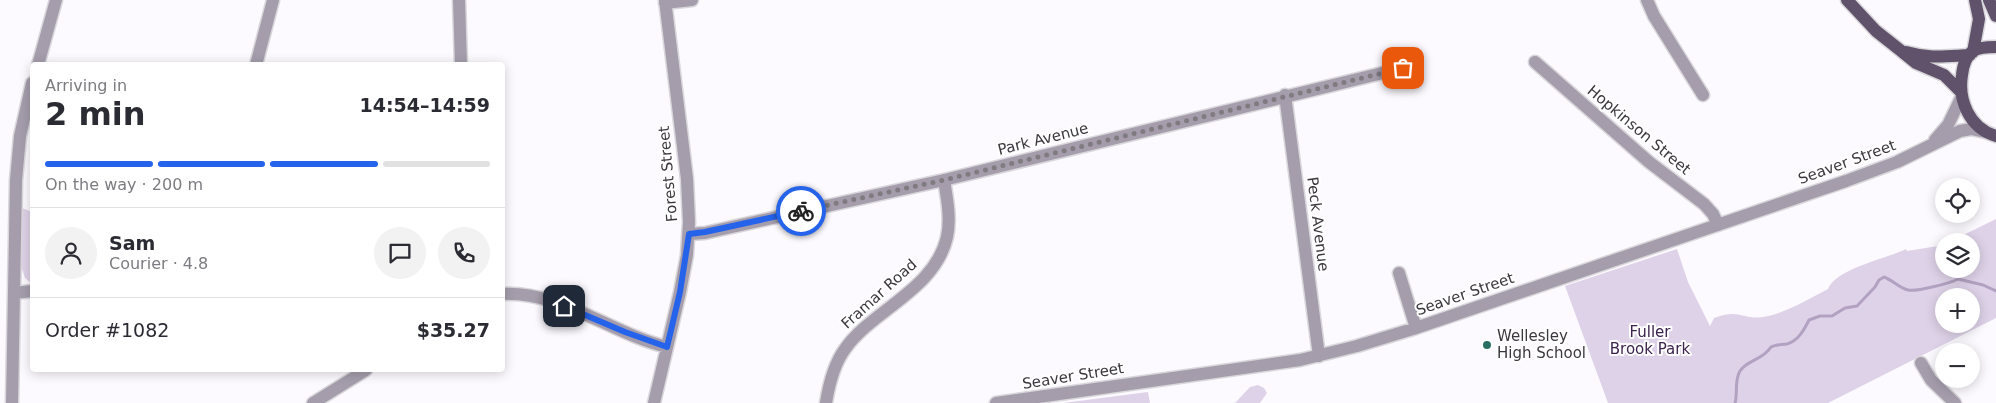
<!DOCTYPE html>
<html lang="en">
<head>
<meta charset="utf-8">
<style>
	:root { --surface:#fff; --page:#f2f2f3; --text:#2b2b33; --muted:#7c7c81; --line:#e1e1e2; --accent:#2563eb }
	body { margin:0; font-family:"DejaVu Sans",sans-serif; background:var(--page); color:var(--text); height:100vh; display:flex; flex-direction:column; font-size:19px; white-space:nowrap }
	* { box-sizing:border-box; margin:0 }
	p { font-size:16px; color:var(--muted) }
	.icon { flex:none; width:28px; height:28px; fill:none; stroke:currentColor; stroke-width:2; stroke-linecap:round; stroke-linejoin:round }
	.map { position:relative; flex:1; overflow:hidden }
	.side { position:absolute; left:30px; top:62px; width:475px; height:310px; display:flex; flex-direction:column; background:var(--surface); border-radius:5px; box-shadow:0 2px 12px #0003 }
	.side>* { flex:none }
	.controls { position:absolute; left:1935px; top:178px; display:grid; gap:10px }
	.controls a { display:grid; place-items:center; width:45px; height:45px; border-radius:50%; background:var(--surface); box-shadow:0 2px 12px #0003; font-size:25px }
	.pin { position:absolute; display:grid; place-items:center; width:42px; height:42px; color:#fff; margin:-21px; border-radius:10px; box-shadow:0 2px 8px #0006 }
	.courier { position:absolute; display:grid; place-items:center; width:50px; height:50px; margin:-25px; border:4px solid #2563eb; border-radius:50%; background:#fff; color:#222; box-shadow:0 1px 6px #0007 }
	.overview em { font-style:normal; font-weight:700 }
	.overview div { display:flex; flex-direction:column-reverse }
	.overview { display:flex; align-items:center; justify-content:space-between; height:85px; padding:0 15px }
	h1 { font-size:32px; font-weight:700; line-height:38px }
	.bar { display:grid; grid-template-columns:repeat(4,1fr); gap:8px 5px; align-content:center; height:60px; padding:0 15px }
	.bar i { height:6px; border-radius:4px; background:var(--line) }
	.bar .active { background:var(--accent) }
	.bar p { grid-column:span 4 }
	.line { display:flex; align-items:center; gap:12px; padding:0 15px; border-top:1px solid var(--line) }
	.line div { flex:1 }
	.round { display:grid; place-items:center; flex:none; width:52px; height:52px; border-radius:26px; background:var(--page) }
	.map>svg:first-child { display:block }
</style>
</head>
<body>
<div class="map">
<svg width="1996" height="403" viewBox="0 0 1996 403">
	<rect width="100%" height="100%" fill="#fcfafe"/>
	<path fill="#ded2e8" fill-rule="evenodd" d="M22 208 32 212 31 283 25 278 22 269Z
		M1996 219V318L1828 403H1608L1565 286 1677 249 1688 282 1710 326 1714 318C1738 308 1744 320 1763 317 1786 313 1807 300 1828 289 1837 268 1886 259 1906 249L1907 251 1944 245V269H1971V241H1951ZM1944 296H1971V324H1944Z
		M1258 385 1264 388 1267 393 1260 403H1235L1250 387Z
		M1148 392 1150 403H1063Z"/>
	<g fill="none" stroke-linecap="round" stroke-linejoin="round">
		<path stroke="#b3a1c1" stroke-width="3" d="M1735 403C1738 393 1734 381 1740 371 1747 360 1763 360 1771 347 1776 344 1781 345 1787 344 1798 341 1804 330 1809 320L1820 316H1832L1845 308 1857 306 1875 287 1879 280 1884 277C1892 280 1900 288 1908 290 1916 292 1951 283 1958 279L1983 285 1996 291"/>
		<defs>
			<path id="minor" d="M459 0 461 65
				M1647 0 1654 16 1703 95
				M665 3 692 0
				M1535 62 1649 162 1704 204 1713 214 1718 225
				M38 65 56 0
				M256 65 273 0
				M1285 95 1319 356
				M1935 140 1948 125 1961 98
				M689 234 705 233 944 180 1403 68
				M1399 273 1416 328
				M15 293 32 291
				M502 294C561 291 612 334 667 347
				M1921 363 1931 380 1955 403
				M12 403 16 180 20 136 32 83
				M313 403 366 370
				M654 403 680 292 687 255 689 222 687 179 665 0
				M826 403C829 384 834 364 845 349 872 310 935 290 947 237 951 219 947 198 944 180
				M996 403 1300 360 1357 346 1416 328 1846 181 1897 162 1960 131 1971 129 1985 132"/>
			<path id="major" d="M1847 0 1876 31 1900 50 1916 63 1944 75 1960 91
				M1989 0 1996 16
				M1996 47C1989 47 1979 47 1973 51 1966 56 1963 66 1962 75 1958 100 1969 128 1996 136
				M1906 52C1930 59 1947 56 1970 55
				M1973 52 1979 19 1975 0"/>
		</defs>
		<use href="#minor" stroke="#d9d7db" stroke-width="15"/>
		<use href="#major" stroke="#d9d7db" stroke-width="15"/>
		<use href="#minor" stroke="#a59dac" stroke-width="12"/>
		<use href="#major" stroke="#5f526a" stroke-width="12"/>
	</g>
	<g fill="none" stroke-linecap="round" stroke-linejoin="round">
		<path stroke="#7f7b81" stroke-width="5" stroke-dasharray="0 9" d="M801 211 944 180 1403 68"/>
		<path stroke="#2563eb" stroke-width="6" d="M564 306 625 332 667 347 680 292 689 234 705 232 801 211"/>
	</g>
	<circle fill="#2a6f63" stroke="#fff" stroke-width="2" cx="1487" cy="345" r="5"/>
	<g text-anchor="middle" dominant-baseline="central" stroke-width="4" stroke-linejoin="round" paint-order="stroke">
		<g font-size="15" fill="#3b373e" stroke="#fff">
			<text transform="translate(1639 130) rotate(40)">Hopkinson Street</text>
			<text transform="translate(1043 139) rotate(-14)">Park Avenue</text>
			<text transform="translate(1847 162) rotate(-20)">Seaver Street</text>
			<text transform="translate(668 174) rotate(-95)">Forest Street</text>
			<text transform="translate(1318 224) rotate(83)">Peck Avenue</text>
			<text transform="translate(879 294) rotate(-42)">Framar Road</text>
			<text transform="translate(1465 294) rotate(-19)">Seaver Street</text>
			<text transform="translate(1073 376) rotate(-9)">Seaver Street</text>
		</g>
		<g font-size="15" fill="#3c234d" stroke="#fff">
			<text x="1650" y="332">Fuller<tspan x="1650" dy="17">Brook Park</tspan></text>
		</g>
		<g font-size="15" fill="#3b373e" stroke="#fff" text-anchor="start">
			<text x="1497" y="336">Wellesley<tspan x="1497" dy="17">High School</tspan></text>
		</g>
	</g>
</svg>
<div class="controls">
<a><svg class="icon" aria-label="locate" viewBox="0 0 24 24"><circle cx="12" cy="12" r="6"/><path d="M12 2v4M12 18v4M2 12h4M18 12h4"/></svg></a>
<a><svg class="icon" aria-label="layers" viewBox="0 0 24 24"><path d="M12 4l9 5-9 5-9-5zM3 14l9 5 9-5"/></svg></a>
<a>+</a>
<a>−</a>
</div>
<div class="pin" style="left:1403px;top:68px;background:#ea580c"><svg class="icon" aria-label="bag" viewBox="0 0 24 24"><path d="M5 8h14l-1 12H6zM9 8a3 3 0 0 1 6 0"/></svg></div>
<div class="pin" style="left:564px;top:306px;background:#1f2937"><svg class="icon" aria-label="home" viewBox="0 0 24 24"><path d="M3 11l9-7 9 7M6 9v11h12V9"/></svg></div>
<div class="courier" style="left:801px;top:211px"><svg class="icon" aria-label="bike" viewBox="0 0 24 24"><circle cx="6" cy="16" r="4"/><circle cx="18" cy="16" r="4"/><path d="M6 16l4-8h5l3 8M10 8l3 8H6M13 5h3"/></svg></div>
<section class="side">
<div class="overview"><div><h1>2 min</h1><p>Arriving in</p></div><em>14:54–14:59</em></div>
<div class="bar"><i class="active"></i><i class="active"></i><i class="active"></i><i></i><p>On the way · 200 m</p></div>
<div class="line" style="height:90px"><a class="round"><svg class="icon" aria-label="person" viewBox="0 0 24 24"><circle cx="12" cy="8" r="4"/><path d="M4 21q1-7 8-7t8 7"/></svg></a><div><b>Sam</b><p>Courier · 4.8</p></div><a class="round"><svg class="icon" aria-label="chat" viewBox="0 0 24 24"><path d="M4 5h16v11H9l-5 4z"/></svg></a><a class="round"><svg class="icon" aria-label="phone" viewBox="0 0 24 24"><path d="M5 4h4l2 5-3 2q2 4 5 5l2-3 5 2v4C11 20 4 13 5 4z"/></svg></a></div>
<div class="line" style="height:65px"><div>Order #1082</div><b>$35.27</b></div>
</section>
</div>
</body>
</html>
